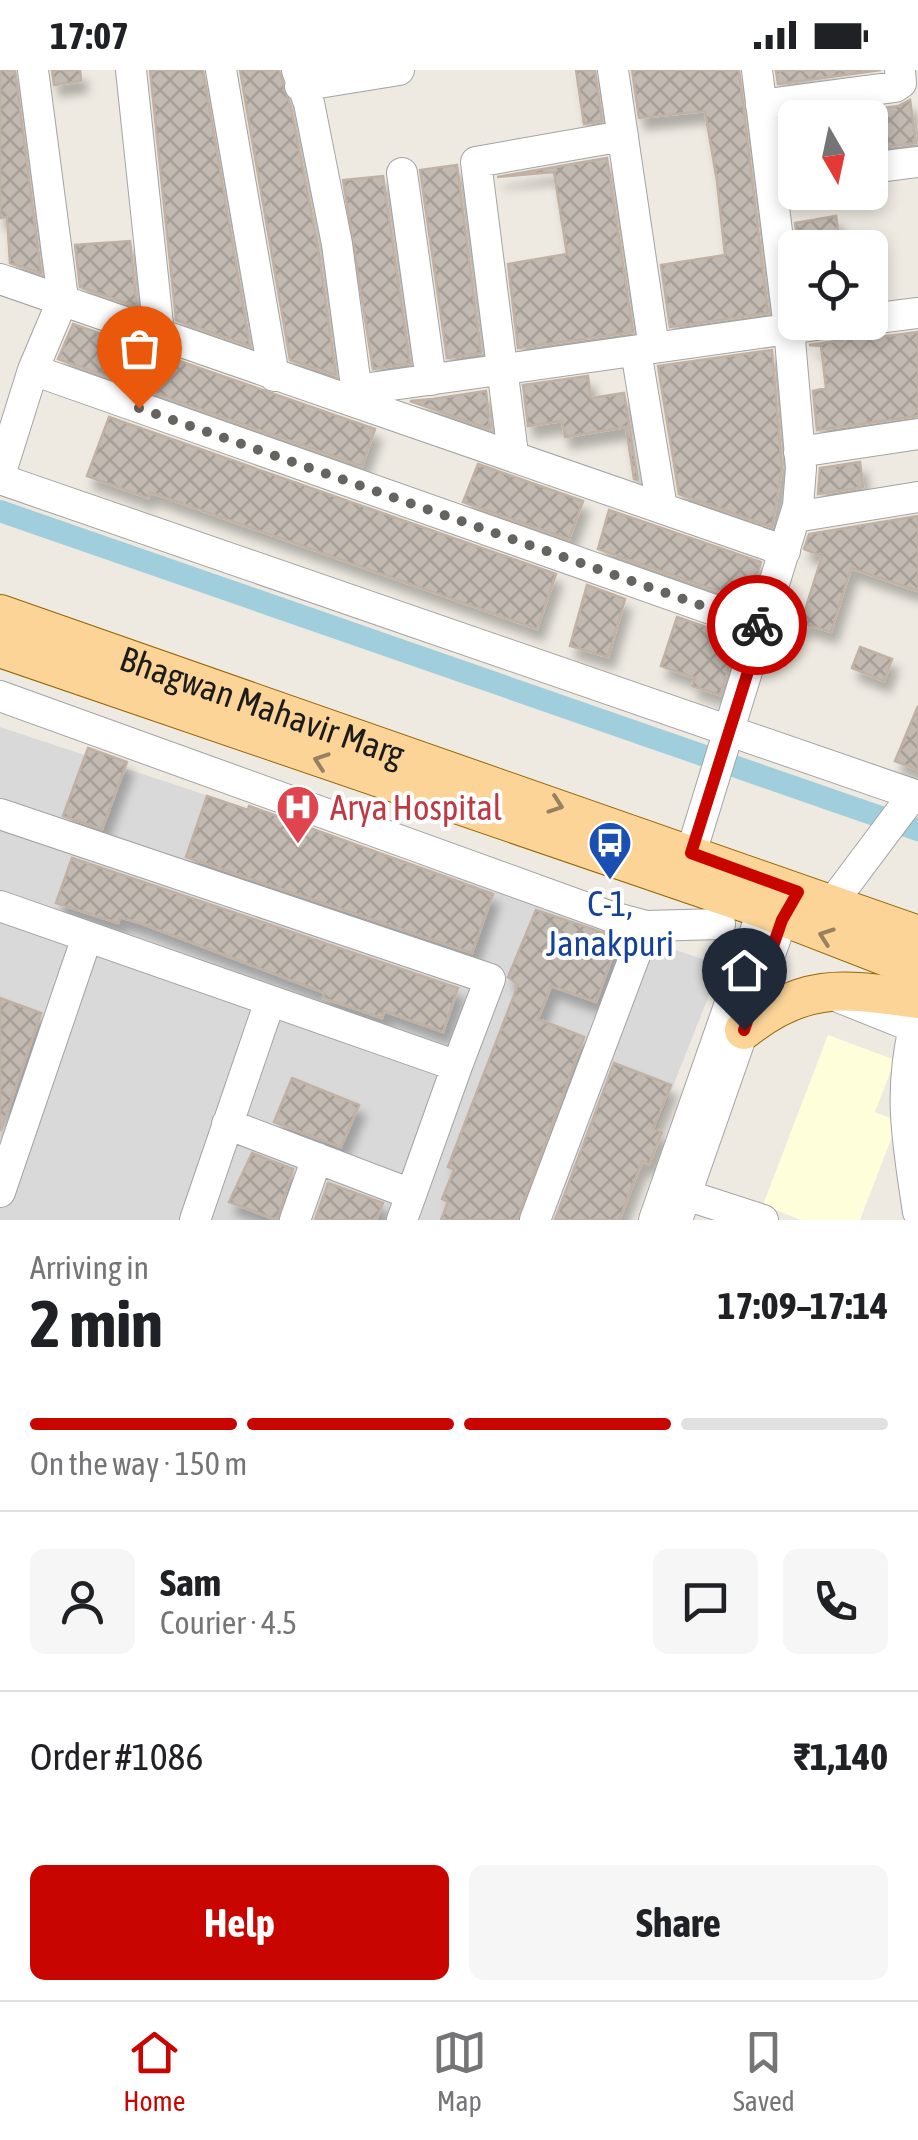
<!DOCTYPE html>
<html lang="en">
<head>
<meta charset="utf-8">
<style>
	:root { --surface:#fff; --page:#f6f6f6; --text:#202124; --muted:#757577; --line:#e0e0e0; --accent:#c90500 }
	body { margin:0; font-family:"Asap Condensed",sans-serif; background:var(--page); color:var(--text); height:100vh; display:flex; flex-direction:column; font-size:38px; white-space:nowrap }
	* { box-sizing:border-box; margin:0 }
	p { font-size:32px; color:var(--muted) }
	.icon { flex:none; width:55px; height:55px; fill:none; stroke:currentColor; stroke-width:2; stroke-linecap:round; stroke-linejoin:round }
	.map { position:relative; height:1150px; overflow:hidden }
	.sheet { display:flex; flex-direction:column; background:var(--surface); flex:1 }
	.sheet>* { flex:none }
	.needle { width:65px; rotate:171deg }
	.fabs { position:absolute; left:778px; top:30px; display:grid; gap:20px }
	.fabs a { display:grid; place-items:center; width:110px; height:110px; border-radius:15px; background:var(--surface); box-shadow:0 5px 15px #0003; font-size:50px }
	.pin { position:absolute; display:grid; place-items:center; width:85px; height:85px; color:#fff; margin:-102px -42px; border-radius:50% 50% 50% 0; rotate:-45deg; box-shadow:0 0 10px #0007 }
	.pin .icon { rotate:45deg }
	.courier { position:absolute; display:grid; place-items:center; width:100px; height:100px; margin:-50px; border:8px solid #c90500; border-radius:50%; background:#fff; color:#222; box-shadow:0 2px 12px #0007 }
	.summary em { font-style:normal; font-weight:700 }
	.summary div { display:flex; flex-direction:column-reverse }
	.summary { display:flex; align-items:center; justify-content:space-between; height:170px; padding:0 30px }
	h1 { font-size:65px; font-weight:700; line-height:75px }
	.bar { display:grid; grid-template-columns:repeat(4,1fr); gap:15px 10px; align-content:center; height:120px; padding:0 30px }
	.bar i { height:12px; border-radius:8px; background:var(--line) }
	.bar .selected { background:var(--accent) }
	.bar p { grid-column:span 4 }
	.line { display:flex; align-items:center; gap:25px; padding:0 30px; border-top:2px solid var(--line) }
	.line div { flex:1 }
	.round { display:grid; place-items:center; flex:none; width:105px; height:105px; border-radius:15px; background:var(--page) }
	.primary-button { display:flex; gap:20px; margin-top:auto; padding:20px 30px }
	.primary-button a { flex:1; height:115px; border-radius:15px; background:var(--accent); color:#fff; font-size:40px; font-weight:700; line-height:115px; text-align:center }
	.primary-button a+a { background:var(--page); color:var(--text) }
	.status { display:flex; justify-content:space-between; align-items:center; height:70px; padding:0 50px; background:var(--surface); direction:ltr }
	.status svg { height:28px; fill:currentColor }
	.dock { display:flex; justify-content:space-around; align-items:center; height:140px; border-top:2px solid var(--line); background:var(--surface); font-size:28px; color:var(--muted) }
	.dock a { display:grid; justify-items:center; gap:5px }
	.dock .selected { color:var(--accent) }
	.map>svg:first-child { display:block }
</style>
</head>
<body>
<div class="status"><b>17:07</b><svg viewBox="0 0 49 12"><path d="M0 12V9h3v3zM5 12V6h3v6zM10 12V3h3v9zM15 12V0h3v12zM26 1h20v11H26zM47 4h2v5h-2z"/></svg></div>
<div class="map">
<svg width="918" height="1150" viewBox="0 0 918 1150">
	<defs>
		<pattern id="building-cross-hatch" width="8" height="8" patternUnits="userSpaceOnUse" patternTransform="scale(2.5)"><rect width="8" height="8" fill="#c2bab1"/><path d="M0 0l8 8M0 8l8-8" fill="none" stroke="#a69f98"/></pattern>
		<filter id="shadow"><feDropShadow dx="6" dy="11" stdDeviation="5" flood-color="#0004"/></filter>
	</defs>
	<rect width="100%" height="100%" fill="#eeeae2"/>
	<path fill="#dad9d9" d="M0 657 721 895 620 1150H0Z"/>
	<path fill="#feffda" d="M828 965 895 990 875 1042 898 1051 860 1150H801L763 1135Z"/>
	<g fill="none" stroke-linecap="round" stroke-linejoin="round">
		<path stroke="#a1cedc" stroke-width="22" d="M0 441 918 760"/>
	</g>
	<path fill="url(#building-cross-hatch)" stroke="#c0b1a4" stroke-width="2.5" filter="url(#shadow)" d="M0 0H15L41 203 10 193 7 147 0 148Z
		M52 0H80L81 11 54 15Z
		M150 0H203L250 276 176 250Z
		M240 0H279L291 38 318 177 336 305 290 290Z
		M576 0H595L602 51 584 54Z
		M632 0H739L768 243 670 257 661 195 725 185 717 111 705 41 639 48Z
		M786 0H881L778 14 776 1Z
		M910 30 916 73 870 79V48H809L898 36Z
		M795 49V93L788 94 782 51Z
		M607 88 633 262 518 278 508 194 567 184 554 102 497 107Z
		M457 95 481 283 447 288 420 100Z
		M383 106 410 293 373 299 343 110Z
		M836 146 841 178H798L795 153Z
		M130 171 137 237 80 217 75 175Z
		M73 254 375 359 362 396 58 289Z
		M855 260 871 268 918 262V346L817 360 813 321 826 318 821 276 809 275 842 270Z
		M772 280 782 398 772 457 679 424 658 296Z
		M588 306 591 328 624 323 638 410 634 409 626 357 565 367 562 351 528 356 523 315Z
		M486 321 490 359 410 331 433 329Z
		M109 347 556 504 537 559 150 422 148 428 87 406Z
		M860 392 863 417 818 424 820 398Z
		M478 394 583 431 569 469 463 432Z
		M609 440 761 492 749 532 598 479Z
		M918 446V521L851 498 831 562 801 553 822 486 804 479 809 464Z
		M587 515 625 529 608 587 570 576Z
		M677 547 738 568 720 625 692 616 695 608 661 596Z
		M860 577 892 589 884 611 852 598Z
		M918 636V700L895 691Z
		M88 678 127 692 102 759 63 746Z
		M207 726 248 740 249 736 493 824 472 883 186 787Z
		M72 788 458 918 443 962 384 941 382 948 323 928 325 923 143 854 120 847 118 853 56 833Z
		M536 840 619 868 596 932 551 916 538 949 584 967 517 1150H441L448 1132 442 1129 454 1100 448 1097 518 915 508 907Z
		M0 928 41 943 1 1060H0Z
		M614 993 671 1015 653 1059 662 1062 649 1094 642 1091 619 1150H555Z
		M292 1008 359 1035 341 1077 274 1052Z
		M252 1083 293 1099 277 1150 229 1132Z
		M328 1113 383 1133 376 1150H315Z"/>
	<g fill="none" stroke-linecap="round" stroke-linejoin="round">
		<defs>
			<path id="minor" d="M131 0 159 264
				M221 0 274 306
				M297 0 309 33 337 174 358 331
				M613 0 654 278
				M300 16 399 0
				M761 35 895 17 901 13 900 0
				M870 98 918 92
				M402 103 431 310
				M0 209 785 481
				M870 249 918 243
				M636 281 662 438
				M33 300 762 557
				M356 320 838 252
				M799 382 918 364
				M513 384 476 92 623 66
				M0 405 33 300 63 229 33 0
				M0 409 918 726
				M795 447 918 427
				M0 626 609 846 646 856 720 854
				M0 744 490 909 457 996 0 836
				M691 783 798 436 801 398 789 258 757 0
				M832 833 913 725
				M833 925 918 959
				M914 958C898 1024 908 1075 918 1142
				M227 1054 411 1124
				M0 1122 87 867
				M686 1125 763 1150
				M195 1150 270 931
				M295 1150 317 1088
				M402 1150 457 996
				M535 1150 646 856
				M654 1150 763 839 775 821
				M677 1150 782 850 795 829"/>
			<g id="major">
				<path id="s1" d="M0 544 918 865"/>
				<path d="M0 578 763 839 918 899"/>
				<path d="M744 960C806 911 844 919 918 929"/>
			</g>
		</defs>
		<use href="#minor" stroke="#a3a3a3" stroke-width="32"/>
		<use href="#major" stroke="#956700" stroke-width="40"/>
		<use href="#minor" stroke="#fff" stroke-width="30"/>
		<use href="#major" stroke="#fcd498" stroke-width="38"/>
	</g>
	<defs><path id="oneway-chevron" d="M-2-3.5L2.5 0L-2 3.5" fill="none" stroke-width="1.6" stroke-linecap="round" stroke-linejoin="round" transform="scale(2.5)"/></defs>
	<g stroke="#978160">
		<use href="#oneway-chevron" transform="translate(321 691) rotate(-161)"/>
		<use href="#oneway-chevron" transform="translate(556 735) rotate(19)"/>
		<use href="#oneway-chevron" transform="translate(826 866) rotate(-160)"/>
	</g>
	<g fill="none" stroke-linecap="round" stroke-linejoin="round">
		<path stroke="#666461" stroke-width="10" stroke-dasharray="0 18" d="M139 338 757 555"/>
		<path stroke="#c90500" stroke-width="12" d="M744 960 782 850 798 822 691 783 762 557 757 555"/>
	</g>
	<defs>
		<symbol id="hospital-pin" viewBox="-11 -11 22 30"><path d="M0 17L-7.5 6A9.5 9.5 0 1 1 7.5 6Z" fill="#e0444e" stroke="#fff"/><path d="M-5-5h3v3.5h4V-5h3V5h-3V1.5h-4V5h-3Z" fill="#fff"/></symbol>
		<symbol id="bus-pin" viewBox="-11 -11 22 30"><path d="M0 17L-7.5 6A9.5 9.5 0 1 1 7.5 6Z" fill="#1a4fb4" stroke="#fff"/><path d="M-5-6H5V4H4V6H2V4H-2V6H-4V4H-5ZM-3.5-4V0h7V-4ZM-3.5 1.2v1.5H-2V1.2ZM2 1.2v1.5H3.5V1.2Z" fill="#fff"/></symbol>
	</defs>
	<g fill-rule="evenodd">
		<use href="#hospital-pin" x="273" y="712" width="50" height="68"/>
		<use href="#bus-pin" x="585" y="748" width="50" height="68"/>
	</g>
	<g text-anchor="middle" dominant-baseline="central" stroke-width="8" stroke-linejoin="round" paint-order="stroke">
		<g font-size="35" fill="#1c1c1c" stroke="#fff">
			<text stroke="none"><textPath href="#s1" startOffset="278">Bhagwan Mahavir Marg</textPath></text>
		</g>
		<g font-size="35" fill="#be3a42" stroke="#fff" text-anchor="start">
			<text x="330" y="737">Arya Hospital</text>
		</g>
		<g font-size="35" fill="#164399" stroke="#fff">
			<text x="610" y="833">C-1,<tspan x="610" dy="40">Janakpuri</tspan></text>
		</g>
	</g>
</svg>
<div class="fabs">
<a><svg class="needle" viewBox="-14 -14 28 28"><path d="M0-13l5 13h-10z" fill="#e53935"/><path d="M0 13l5-13h-10z" fill="#757577"/></svg></a>
<a><svg class="icon" aria-label="locate" viewBox="0 0 24 24"><circle cx="12" cy="12" r="6"/><path d="M12 2v4M12 18v4M2 12h4M18 12h4"/></svg></a>
</div>
<div class="pin" style="left:139px;top:338px;background:#ea580c"><svg class="icon" aria-label="bag" viewBox="0 0 24 24"><path d="M5 8h14l-1 12H6zM9 8a3 3 0 0 1 6 0"/></svg></div>
<div class="pin" style="left:744px;top:960px;background:#1f2937"><svg class="icon" aria-label="home" viewBox="0 0 24 24"><path d="M3 11l9-7 9 7M6 9v11h12V9"/></svg></div>
<div class="courier" style="left:757px;top:555px"><svg class="icon" aria-label="bike" viewBox="0 0 24 24"><circle cx="6" cy="16" r="4"/><circle cx="18" cy="16" r="4"/><path d="M6 16l4-8h5l3 8M10 8l3 8H6M13 5h3"/></svg></div>
</div>
<section class="sheet">
<div class="summary"><div><h1>2 min</h1><p>Arriving in</p></div><em>17:09–17:14</em></div>
<div class="bar"><i class="selected"></i><i class="selected"></i><i class="selected"></i><i></i><p>On the way · 150 m</p></div>
<div class="line" style="height:180px"><a class="round"><svg class="icon" aria-label="person" viewBox="0 0 24 24"><circle cx="12" cy="8" r="4"/><path d="M4 21q1-7 8-7t8 7"/></svg></a><div><b>Sam</b><p>Courier · 4.5</p></div><a class="round"><svg class="icon" aria-label="chat" viewBox="0 0 24 24"><path d="M4 5h16v11H9l-5 4z"/></svg></a><a class="round"><svg class="icon" aria-label="phone" viewBox="0 0 24 24"><path d="M5 4h4l2 5-3 2q2 4 5 5l2-3 5 2v4C11 20 4 13 5 4z"/></svg></a></div>
<div class="line" style="height:130px"><div>Order #1086</div><b>₹1,140</b></div>
<div class="primary-button"><a>Help</a><a>Share</a></div>
</section>
<nav class="dock">
<a class="selected"><svg class="icon" aria-label="home" viewBox="0 0 24 24"><path d="M3 11l9-7 9 7M6 9v11h12V9"/></svg>Home</a>
<a><svg class="icon" aria-label="map" viewBox="0 0 24 24"><path d="M3 6l6-2 6 2 6-2v14l-6 2-6-2-6 2zM9 4v14M15 6v14"/></svg>Map</a>
<a><svg class="icon" aria-label="saved" viewBox="0 0 24 24"><path d="M7 4h10v16l-5-4-5 4z"/></svg>Saved</a>
</nav>
</body>
</html>
